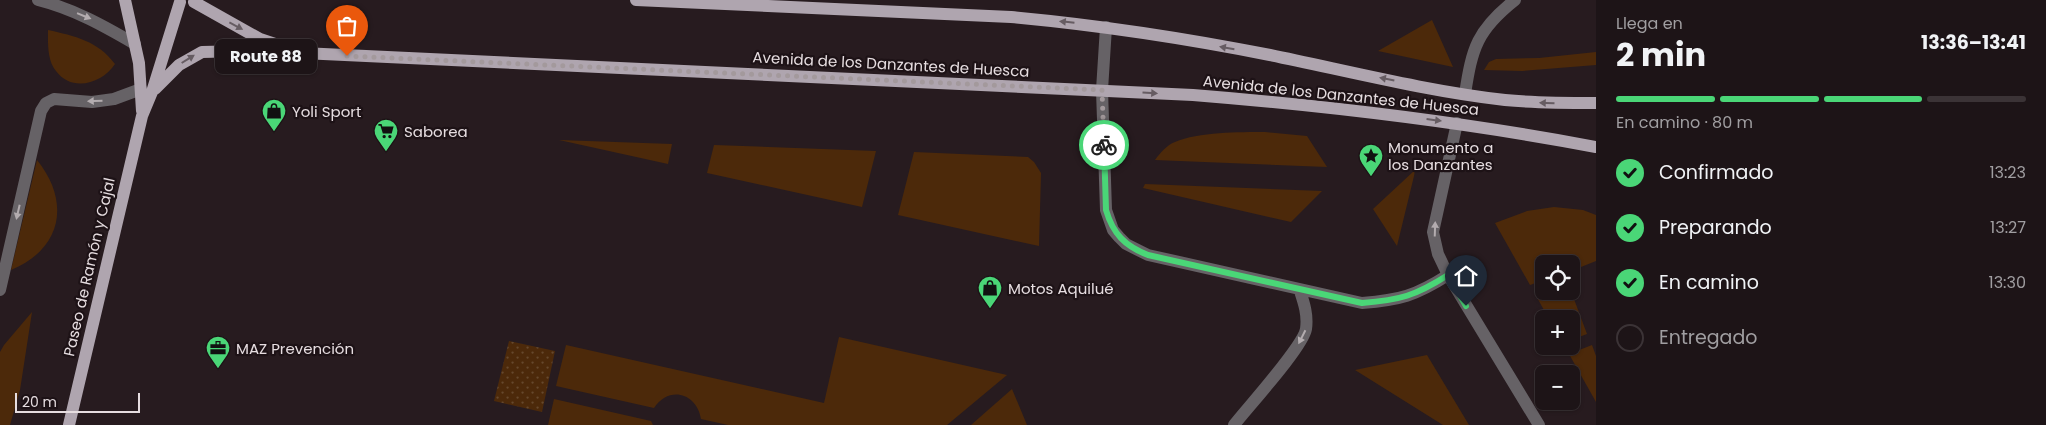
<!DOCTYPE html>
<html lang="es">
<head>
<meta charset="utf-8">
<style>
	:root { --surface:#1d1417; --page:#251d20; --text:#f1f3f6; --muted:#a09ea1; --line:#3b3336; --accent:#4ad677 }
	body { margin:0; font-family:Poppins,sans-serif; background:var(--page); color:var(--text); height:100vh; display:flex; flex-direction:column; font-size:19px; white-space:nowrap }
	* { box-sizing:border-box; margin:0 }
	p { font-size:16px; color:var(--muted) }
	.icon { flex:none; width:28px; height:28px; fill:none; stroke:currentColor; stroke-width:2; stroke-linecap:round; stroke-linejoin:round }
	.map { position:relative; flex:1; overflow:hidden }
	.details { display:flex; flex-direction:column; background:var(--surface); width:450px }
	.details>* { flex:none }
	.tools { position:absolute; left:1535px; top:255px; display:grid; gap:10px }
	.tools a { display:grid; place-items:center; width:45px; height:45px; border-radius:8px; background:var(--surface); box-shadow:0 1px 4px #0004,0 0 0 1px var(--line); font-size:25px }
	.scale { position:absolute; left:15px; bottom:12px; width:125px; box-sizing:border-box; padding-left:5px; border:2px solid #e6dde0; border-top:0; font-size:14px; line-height:18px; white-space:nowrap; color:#e6dde0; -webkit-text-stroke:4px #1d1216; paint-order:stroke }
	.pin { position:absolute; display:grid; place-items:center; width:42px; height:42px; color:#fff; margin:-51px -21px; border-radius:50% 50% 50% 0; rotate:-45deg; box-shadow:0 0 5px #0007 }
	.pin .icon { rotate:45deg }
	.courier { position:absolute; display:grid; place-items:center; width:50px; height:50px; margin:-25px; border:4px solid #4ad677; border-radius:50%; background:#fff; color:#222; box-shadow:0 1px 6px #0007 }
	.bubble { position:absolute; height:35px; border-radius:8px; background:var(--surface); box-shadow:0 1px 4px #0004,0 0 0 1px var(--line); font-size:16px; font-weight:700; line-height:35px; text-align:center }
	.summary em { font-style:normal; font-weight:700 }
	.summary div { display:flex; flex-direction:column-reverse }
	.summary { display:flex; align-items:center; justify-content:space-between; height:85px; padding:0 20px }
	h1 { font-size:32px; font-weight:700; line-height:38px }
	.bar { display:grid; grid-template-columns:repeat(4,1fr); gap:8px 5px; align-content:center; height:60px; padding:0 20px }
	.bar i { height:6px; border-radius:4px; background:var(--line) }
	.bar .current { background:var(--accent) }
	.bar p { grid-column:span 4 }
	ol { padding:0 20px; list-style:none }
	li { display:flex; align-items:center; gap:15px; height:55px }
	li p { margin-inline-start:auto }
	li .icon { padding:5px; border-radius:50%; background:var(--accent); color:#111; stroke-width:4 }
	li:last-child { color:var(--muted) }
	li i { width:28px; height:28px; border:2px solid var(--line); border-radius:50% }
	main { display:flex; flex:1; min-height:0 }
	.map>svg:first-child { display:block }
</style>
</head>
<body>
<main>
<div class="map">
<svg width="1596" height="425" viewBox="0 0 1596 425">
	<defs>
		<pattern id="park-dots" width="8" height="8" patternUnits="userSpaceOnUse" patternTransform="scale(1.25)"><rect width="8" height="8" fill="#4c290a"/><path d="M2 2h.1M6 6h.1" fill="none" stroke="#66482d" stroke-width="1.8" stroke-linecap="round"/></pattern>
	</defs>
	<rect width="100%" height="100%" fill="#271b1f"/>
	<path fill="#4c290a" d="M1432 20 1453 67 1378 51Z
		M48 30C75 36 98 41 115 64 103 83 72 93 56 71 47 60 48 43 48 30Z
		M1596 52V65L1522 71 1484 70 1489 62 1496 59 1539 58Z
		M1265 132 1307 136 1327 167 1155 160C1160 153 1167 145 1175 142 1198 132 1240 132 1265 132Z
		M559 140 672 144 668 164Z
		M714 145 876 151 862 207 707 173Z
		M914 152 1028 157 1034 162 1041 173 1039 246 898 215Z
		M37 160C71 202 62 249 11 270Z
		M1415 170 1414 176 1397 246 1373 209Z
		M1145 184 1322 191 1291 222 1143 188Z
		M1554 207 1583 210 1596 215V261L1571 271V264H1544V280L1530 285 1495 223 1527 211Z
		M1544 291H1571L1587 334 1571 340V319H1549L1535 294Z
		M32 312 20 390 10 425H0V352L4 345Z
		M839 337 1007 375 947 425H728L701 419C697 393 669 385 654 408L556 386 566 345 824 403Z
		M1592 345 1596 356V402L1569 354Z
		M1427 355 1469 425H1443L1355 370Z
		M1012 389 1027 425H971Z
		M554 399 651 421 653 425H548Z"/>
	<path fill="url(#park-dots)" d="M509 341 555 351 542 412 494 401Z"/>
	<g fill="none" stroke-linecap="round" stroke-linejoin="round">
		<path stroke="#666266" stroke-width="12" d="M38 0C74 9 104 26 135 44
			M1106 27 1102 90 1106 210 1113 230 1119 237 1126 244 1148 255 1362 303C1400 300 1415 296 1448 275
			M1465 94C1472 48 1477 30 1515 0
			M1457 123 1433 232 1438 254 1448 275 1539 425
			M0 290 41 111 46 103 54 99 92 102 114 99 141 89
			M1234 425C1248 407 1303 347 1306 329 1308 315 1304 303 1300 291"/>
		<path stroke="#afa5af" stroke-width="12" d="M125 0 139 63 142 111
			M636 0 1011 17C1098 25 1184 38 1270 55 1348 71 1426 91 1505 100 1535 103 1566 103 1596 103
			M194 2 260 39 302 53 1193 95C1329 106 1463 122 1596 147
			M155 89 179 65 202 52 244 51 287 52
			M69 425 142 116 152 92 180 2"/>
	</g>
	<defs><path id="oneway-solid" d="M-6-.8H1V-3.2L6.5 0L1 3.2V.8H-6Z" transform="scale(1.25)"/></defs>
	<g fill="#b3acaf">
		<use href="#oneway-solid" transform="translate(84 16) rotate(22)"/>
		<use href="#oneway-solid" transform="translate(95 101) rotate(178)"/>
		<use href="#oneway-solid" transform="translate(18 212) rotate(103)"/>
		<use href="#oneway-solid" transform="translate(1435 229) rotate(-88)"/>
		<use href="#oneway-solid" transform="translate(1302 337) rotate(117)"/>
	</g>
	<g fill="#665c62">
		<use href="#oneway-solid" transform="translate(1067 22) rotate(-174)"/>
		<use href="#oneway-solid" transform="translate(236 26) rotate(28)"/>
		<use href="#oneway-solid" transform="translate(1227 48) rotate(-170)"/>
		<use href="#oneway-solid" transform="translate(188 59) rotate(-32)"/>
		<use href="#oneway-solid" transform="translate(1387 79) rotate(-169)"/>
		<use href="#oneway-solid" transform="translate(1150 93) rotate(3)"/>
		<use href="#oneway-solid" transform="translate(1547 103) rotate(-178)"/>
		<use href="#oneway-solid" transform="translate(1434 120) rotate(7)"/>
	</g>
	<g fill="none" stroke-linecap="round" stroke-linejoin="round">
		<path stroke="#a3999c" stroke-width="5" stroke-dasharray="0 9" d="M347 56 1102 90 1104 145"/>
		<path stroke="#4ad677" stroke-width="6" d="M1104 145 1106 210C1113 234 1125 246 1148 255L1362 303C1400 300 1415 296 1448 275L1466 306"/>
	</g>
	<defs>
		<symbol id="shop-pin" viewBox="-11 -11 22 30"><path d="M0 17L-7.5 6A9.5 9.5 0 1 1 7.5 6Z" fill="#4ad677" stroke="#1d1216"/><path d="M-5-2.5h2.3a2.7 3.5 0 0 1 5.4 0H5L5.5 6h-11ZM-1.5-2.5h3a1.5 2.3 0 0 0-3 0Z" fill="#111"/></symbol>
		<symbol id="supermarket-pin" viewBox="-11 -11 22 30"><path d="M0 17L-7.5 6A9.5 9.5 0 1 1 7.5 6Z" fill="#4ad677" stroke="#1d1216"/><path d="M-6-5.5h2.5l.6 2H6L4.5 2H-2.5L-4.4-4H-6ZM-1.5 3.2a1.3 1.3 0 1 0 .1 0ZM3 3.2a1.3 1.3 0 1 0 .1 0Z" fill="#111"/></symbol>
		<symbol id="sight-pin" viewBox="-11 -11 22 30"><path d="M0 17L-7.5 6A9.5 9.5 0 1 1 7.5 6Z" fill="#4ad677" stroke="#1d1216"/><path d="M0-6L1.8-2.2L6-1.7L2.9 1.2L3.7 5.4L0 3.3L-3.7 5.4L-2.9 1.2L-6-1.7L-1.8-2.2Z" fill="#111"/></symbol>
		<symbol id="office-pin" viewBox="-11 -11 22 30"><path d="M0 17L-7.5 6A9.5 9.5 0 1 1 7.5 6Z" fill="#4ad677" stroke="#1d1216"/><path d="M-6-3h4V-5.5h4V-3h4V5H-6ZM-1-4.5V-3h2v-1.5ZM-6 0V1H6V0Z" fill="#111"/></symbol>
	</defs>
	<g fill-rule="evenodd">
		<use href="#shop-pin" x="260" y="97" width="28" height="38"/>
		<use href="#supermarket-pin" x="372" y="117" width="28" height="38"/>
		<use href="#sight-pin" x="1357" y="142" width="28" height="38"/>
		<use href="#shop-pin" x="976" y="274" width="28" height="38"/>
		<use href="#office-pin" x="204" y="334" width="28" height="38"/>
	</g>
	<g text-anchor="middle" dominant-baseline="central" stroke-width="4.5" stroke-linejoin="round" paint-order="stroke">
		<g font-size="15" fill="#e6dde0" stroke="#1d1216">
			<text transform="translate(891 64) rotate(3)">Avenida de los Danzantes de Huesca</text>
			<text transform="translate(1341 95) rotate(6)">Avenida de los Danzantes de Huesca</text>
			<text transform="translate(89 267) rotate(-77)">Paseo de Ramón y Cajal</text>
		</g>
		<g font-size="15" fill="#e6dde0" stroke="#1d1216" text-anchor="start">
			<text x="292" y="111">Yoli Sport</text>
			<text x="404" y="131">Saborea</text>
			<text x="1388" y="147">Monumento a<tspan x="1388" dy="17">los Danzantes</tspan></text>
			<text x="1008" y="288">Motos Aquilué</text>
			<text x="236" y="348">MAZ Prevención</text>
		</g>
	</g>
</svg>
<div class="tools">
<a><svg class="icon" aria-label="locate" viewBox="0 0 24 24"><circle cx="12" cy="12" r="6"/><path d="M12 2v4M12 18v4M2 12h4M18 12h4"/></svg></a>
<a>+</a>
<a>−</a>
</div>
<div class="scale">20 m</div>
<div class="pin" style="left:347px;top:56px;background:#ea580c"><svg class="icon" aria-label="bag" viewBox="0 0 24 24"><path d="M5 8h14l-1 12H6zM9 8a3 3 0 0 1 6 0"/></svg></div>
<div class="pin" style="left:1466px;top:306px;background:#1f2937"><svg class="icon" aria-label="home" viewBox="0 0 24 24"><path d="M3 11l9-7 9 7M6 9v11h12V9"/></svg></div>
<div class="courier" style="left:1104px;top:145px"><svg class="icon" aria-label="bike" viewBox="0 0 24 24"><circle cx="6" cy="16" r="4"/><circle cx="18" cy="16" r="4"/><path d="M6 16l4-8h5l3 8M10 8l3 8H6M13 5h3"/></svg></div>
<div class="bubble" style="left:215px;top:39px;width:102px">Route 88</div>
</div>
<section class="details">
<div class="summary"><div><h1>2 min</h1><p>Llega en</p></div><em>13:36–13:41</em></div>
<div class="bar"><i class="current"></i><i class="current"></i><i class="current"></i><i></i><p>En camino · 80 m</p></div>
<ol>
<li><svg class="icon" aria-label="check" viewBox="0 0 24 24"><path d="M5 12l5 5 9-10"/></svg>Confirmado<p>13:23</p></li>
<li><svg class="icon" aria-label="check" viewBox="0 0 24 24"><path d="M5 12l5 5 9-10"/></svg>Preparando<p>13:27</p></li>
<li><svg class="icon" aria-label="check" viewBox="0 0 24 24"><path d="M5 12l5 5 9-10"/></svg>En camino<p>13:30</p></li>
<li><i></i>Entregado</li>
</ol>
</section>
</main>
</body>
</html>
